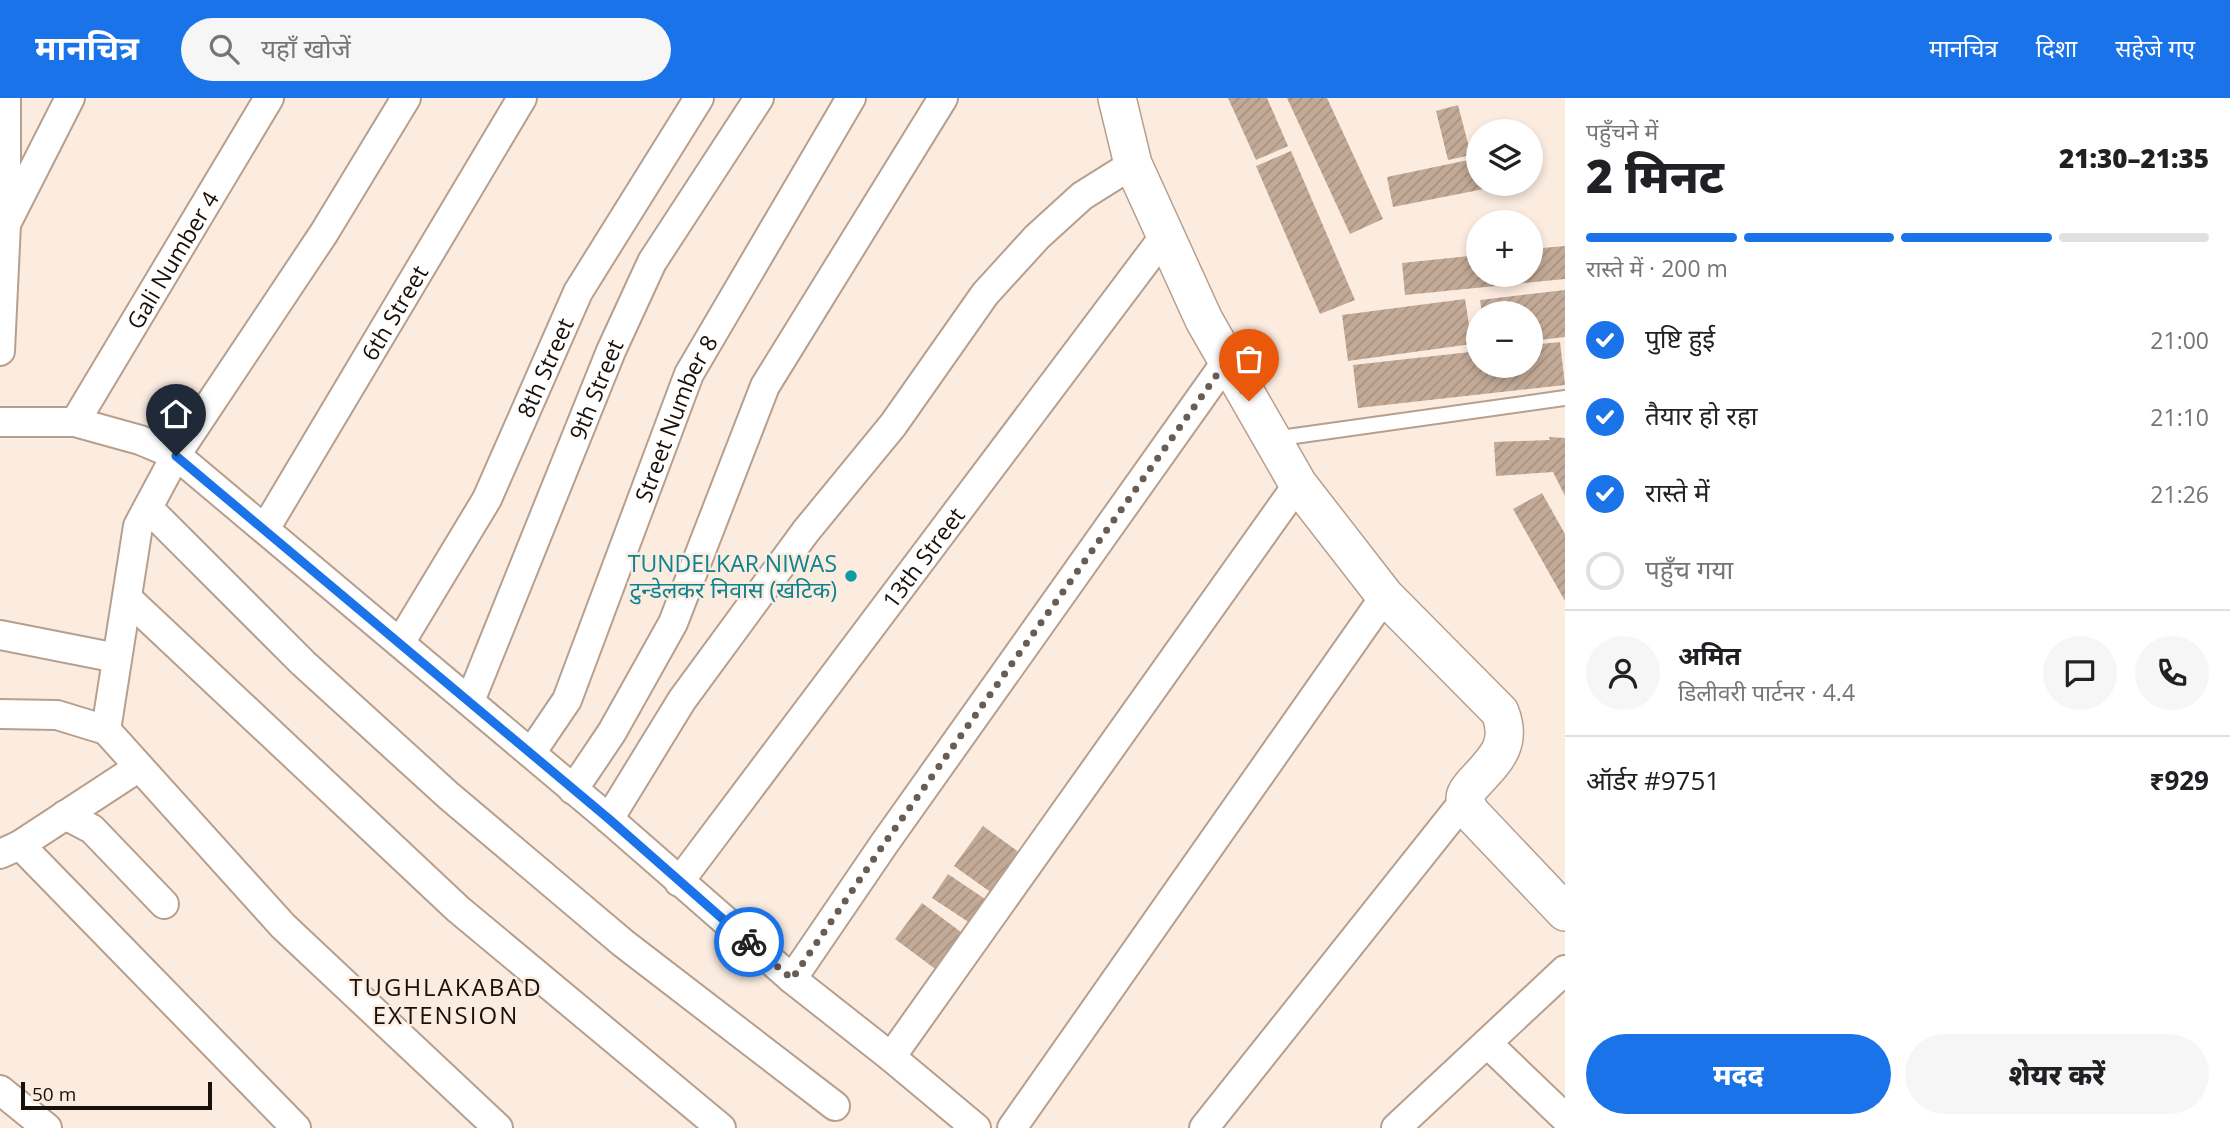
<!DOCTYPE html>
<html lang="hi">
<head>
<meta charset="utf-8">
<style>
	:root { --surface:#fff; --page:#f6f6f6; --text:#202124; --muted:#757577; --line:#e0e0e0; --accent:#1a73e8 }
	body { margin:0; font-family:"Open Sans","Noto Sans Devanagari",sans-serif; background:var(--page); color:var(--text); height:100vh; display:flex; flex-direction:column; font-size:26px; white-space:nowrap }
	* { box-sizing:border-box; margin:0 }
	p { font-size:23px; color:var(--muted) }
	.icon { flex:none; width:38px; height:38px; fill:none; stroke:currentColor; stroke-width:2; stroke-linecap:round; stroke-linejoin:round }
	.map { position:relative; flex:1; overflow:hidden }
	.drawer { display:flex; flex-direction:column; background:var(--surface); width:665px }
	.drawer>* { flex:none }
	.controls { position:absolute; left:1466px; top:21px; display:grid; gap:14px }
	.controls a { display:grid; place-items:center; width:77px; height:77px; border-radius:50%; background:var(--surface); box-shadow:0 4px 10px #0003; font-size:35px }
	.scale { position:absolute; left:21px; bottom:18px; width:191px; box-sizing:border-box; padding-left:7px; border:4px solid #181009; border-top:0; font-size:19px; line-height:24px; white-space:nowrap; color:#181009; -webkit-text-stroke:5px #fcece0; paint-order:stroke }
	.pin { position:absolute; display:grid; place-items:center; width:60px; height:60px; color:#fff; margin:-72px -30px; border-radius:50% 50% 50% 0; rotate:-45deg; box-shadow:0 0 7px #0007 }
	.pin .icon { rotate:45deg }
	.courier { position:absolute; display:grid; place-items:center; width:70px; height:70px; margin:-35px; border:5px solid #1a73e8; border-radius:50%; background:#fff; color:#222; box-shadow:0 2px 9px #0007 }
	.headline em { font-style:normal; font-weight:800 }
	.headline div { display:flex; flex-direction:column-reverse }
	.headline { display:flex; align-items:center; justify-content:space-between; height:119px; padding:0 21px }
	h1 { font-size:46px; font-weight:800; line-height:52px }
	.bar { display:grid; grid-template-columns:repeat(4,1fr); gap:10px 7px; align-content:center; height:84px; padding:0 21px }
	.bar i { height:9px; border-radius:5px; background:var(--line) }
	.bar .selected { background:var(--accent) }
	.bar p { grid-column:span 4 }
	.line { display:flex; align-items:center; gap:18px; padding:0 21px; border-top:2px solid var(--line) }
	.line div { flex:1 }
	.round { display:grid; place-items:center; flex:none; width:74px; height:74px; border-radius:37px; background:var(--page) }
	ol { padding:0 21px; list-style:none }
	li { display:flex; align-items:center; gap:21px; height:77px }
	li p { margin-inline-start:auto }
	li .icon { padding:7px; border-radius:50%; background:var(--accent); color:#fff; stroke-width:4 }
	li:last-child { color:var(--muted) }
	li i { width:38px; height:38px; border:4px solid var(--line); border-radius:50% }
	.cta { display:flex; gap:14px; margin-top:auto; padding:14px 21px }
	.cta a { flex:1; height:80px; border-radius:42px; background:var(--accent); color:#fff; font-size:28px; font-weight:800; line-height:80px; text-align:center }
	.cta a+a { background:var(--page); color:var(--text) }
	header { display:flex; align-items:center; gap:42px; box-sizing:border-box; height:98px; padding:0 35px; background:var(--accent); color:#fff }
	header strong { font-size:33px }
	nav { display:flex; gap:38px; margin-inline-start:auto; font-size:24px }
	.search { width:490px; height:63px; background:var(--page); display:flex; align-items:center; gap:18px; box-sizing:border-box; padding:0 24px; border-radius:38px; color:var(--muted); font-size:26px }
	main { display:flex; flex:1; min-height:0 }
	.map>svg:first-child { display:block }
</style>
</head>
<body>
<header>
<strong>मानचित्र</strong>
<div class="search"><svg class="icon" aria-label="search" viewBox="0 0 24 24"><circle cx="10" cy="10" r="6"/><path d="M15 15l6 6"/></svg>यहाँ खोजें</div>
<nav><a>मानचित्र</a><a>दिशा</a><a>सहेजे गए</a></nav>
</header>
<main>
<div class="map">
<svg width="1565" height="1030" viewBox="0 0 1565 1030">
	<defs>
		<pattern id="building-hatch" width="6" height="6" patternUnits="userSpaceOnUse" patternTransform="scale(1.75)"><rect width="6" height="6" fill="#c3aa97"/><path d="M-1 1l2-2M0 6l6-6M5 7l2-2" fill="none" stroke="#a79181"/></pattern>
	</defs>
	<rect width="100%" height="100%" fill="#fcece0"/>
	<path fill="url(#building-hatch)" d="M1228 0H1267L1288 48 1256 62Z
		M1287 0H1327L1383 121 1350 136Z
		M1458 7 1471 57 1448 62 1436 13Z
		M1291 53 1355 202 1320 216 1256 68Z
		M1478 60 1479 86H1483L1484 91 1393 109 1387 79Z
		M1565 148V181L1405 197 1402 165 1479 157V177H1531V151Z
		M1565 192V239L1531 243V215H1482L1480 202Z
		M1465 201 1472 246 1348 263 1342 217Z
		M1560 244 1565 287 1358 310 1353 267 1479 253V268H1531V247Z
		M1549 339 1565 340V398L1553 374 1496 378 1494 344 1550 342Z
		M1542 395 1565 436V503L1513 411Z
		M983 728 1024 758 996 798 954 768Z
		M948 776 991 805 976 829 932 800Z
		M922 805 965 837 938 873 895 841Z"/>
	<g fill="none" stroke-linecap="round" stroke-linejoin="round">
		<defs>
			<path id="service" d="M1273 341 1565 300"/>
			<g id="minor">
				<path d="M8 122 70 0"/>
				<path d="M0 253 6 126V0"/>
				<path d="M0 324H75L140 342 176 357 609 721 792 881 891 959 976 1030"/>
				<path id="s1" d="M75 324 269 0"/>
				<path d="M148 410 303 565 449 698 623 845 835 1008"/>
				<path id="s2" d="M265 431 522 0"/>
				<path d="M127 500 458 811 721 1030"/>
				<path d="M0 537 117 560"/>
				<path id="s3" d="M400 545 487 401 578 194 699 0"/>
				<path id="s4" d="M470 603 611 253 652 164 759 0"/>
				<path d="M0 616 57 617 106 632 283 828 498 1030"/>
				<path d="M106 632 138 428 176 357 324 135 406 0"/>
				<path id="s5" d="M531 655 567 602 689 276 851 0"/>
				<path d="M573 692 612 634 673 525 765 288 943 0"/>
				<path d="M65 717 92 731 164 806"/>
				<path d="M609 721 682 602 806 433 893 327 985 196 1037 139 1082 98 1133 66"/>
				<path d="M20 747 296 1030"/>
				<path d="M0 756 20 747 139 669"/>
				<path id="s6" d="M679 784 1166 136"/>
				<path d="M792 881 884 746 1226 264"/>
				<path d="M1487 945 1565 1020"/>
				<path d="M891 959 1298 386"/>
				<path d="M0 992 47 1030"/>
				<path d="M1012 1030 1385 498"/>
				<path d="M1204 1030 1465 702"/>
				<path d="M1396 1030 1565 872"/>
			</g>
			<path id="tertiary" d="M1117 0 1133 66 1204 222 1298 386 1385 498 1500 614C1513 647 1495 662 1473 686 1470 690 1465 694 1465 700 1465 705 1469 711 1471 715L1565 814"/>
		</defs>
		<use href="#service" stroke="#b79f8d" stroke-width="18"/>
		<use href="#minor" stroke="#b79f8d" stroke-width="32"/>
		<use href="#tertiary" stroke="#b79f8d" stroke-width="40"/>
		<use href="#service" stroke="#fff" stroke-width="14"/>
		<use href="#minor" stroke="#fff" stroke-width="28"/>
		<use href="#tertiary" stroke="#fff" stroke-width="37"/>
	</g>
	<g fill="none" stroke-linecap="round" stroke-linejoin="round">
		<path stroke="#685d54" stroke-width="7" stroke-dasharray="0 12.6" d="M749 844 792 881 884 746 1226 264 1249 303"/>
		<path stroke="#1a73e8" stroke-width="9" d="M176 358 609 721 749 844"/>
	</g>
	<circle fill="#0f9aa8" stroke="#fcece0" stroke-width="2.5" cx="851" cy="478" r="7"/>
	<g text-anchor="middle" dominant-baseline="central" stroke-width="5" stroke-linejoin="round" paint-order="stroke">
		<g font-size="23" fill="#181009" stroke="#fcece0">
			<text stroke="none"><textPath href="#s1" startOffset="189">Gali Number 4</textPath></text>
			<text stroke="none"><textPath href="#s2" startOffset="252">6th Street</textPath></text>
			<text stroke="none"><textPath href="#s3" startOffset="312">8th Street</textPath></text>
			<text stroke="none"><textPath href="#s4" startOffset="336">9th Street</textPath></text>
			<text stroke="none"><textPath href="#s5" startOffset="366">Street Number 8</textPath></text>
			<text stroke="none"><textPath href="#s6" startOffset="406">13th Street</textPath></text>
		</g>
		<g font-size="23" fill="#0d838f" stroke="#fcece0" text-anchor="end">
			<text x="837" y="465">TUNDELKAR NIWAS<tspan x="837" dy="26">टुन्डेलकर निवास (खटिक)</tspan></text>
		</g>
		<g font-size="24" letter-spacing="2" fill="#181009" stroke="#fcece0">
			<text x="446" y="888">TUGHLAKABAD<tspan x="446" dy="28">EXTENSION</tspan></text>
		</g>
	</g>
</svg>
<div class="controls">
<a><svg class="icon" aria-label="layers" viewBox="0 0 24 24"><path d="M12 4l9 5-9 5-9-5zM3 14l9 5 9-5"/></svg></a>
<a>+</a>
<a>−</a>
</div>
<div class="scale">50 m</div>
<div class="pin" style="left:1249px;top:303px;background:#ea580c"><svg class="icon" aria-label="bag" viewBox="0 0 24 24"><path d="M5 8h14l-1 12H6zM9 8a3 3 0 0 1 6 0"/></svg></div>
<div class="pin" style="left:176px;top:358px;background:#1f2937"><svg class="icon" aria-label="home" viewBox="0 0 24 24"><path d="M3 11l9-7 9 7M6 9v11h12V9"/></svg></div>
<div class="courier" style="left:749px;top:844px"><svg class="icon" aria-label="bike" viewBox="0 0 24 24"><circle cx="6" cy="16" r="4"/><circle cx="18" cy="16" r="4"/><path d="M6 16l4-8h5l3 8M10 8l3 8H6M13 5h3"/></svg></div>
</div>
<section class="drawer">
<div class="headline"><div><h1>2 मिनट</h1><p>पहुँचने में</p></div><em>21:30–21:35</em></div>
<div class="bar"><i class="selected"></i><i class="selected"></i><i class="selected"></i><i></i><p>रास्ते में · 200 m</p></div>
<ol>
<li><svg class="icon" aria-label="check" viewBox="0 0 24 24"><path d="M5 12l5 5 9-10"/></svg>पुष्टि हुई<p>21:00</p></li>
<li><svg class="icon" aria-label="check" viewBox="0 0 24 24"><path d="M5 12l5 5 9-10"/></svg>तैयार हो रहा<p>21:10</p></li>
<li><svg class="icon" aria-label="check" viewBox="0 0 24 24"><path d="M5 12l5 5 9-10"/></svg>रास्ते में<p>21:26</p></li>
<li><i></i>पहुँच गया</li>
</ol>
<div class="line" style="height:126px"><a class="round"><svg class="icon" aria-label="person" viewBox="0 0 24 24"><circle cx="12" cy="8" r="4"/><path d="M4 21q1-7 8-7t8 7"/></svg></a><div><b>अमित</b><p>डिलीवरी पार्टनर · 4.4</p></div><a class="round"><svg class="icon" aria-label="chat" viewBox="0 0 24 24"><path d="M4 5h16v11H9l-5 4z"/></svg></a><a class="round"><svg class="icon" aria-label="phone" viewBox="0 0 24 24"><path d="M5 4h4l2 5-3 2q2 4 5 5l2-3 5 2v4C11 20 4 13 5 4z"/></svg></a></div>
<div class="line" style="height:91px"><div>ऑर्डर #9751</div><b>₹929</b></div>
<div class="cta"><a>मदद</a><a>शेयर करें</a></div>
</section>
</main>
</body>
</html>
